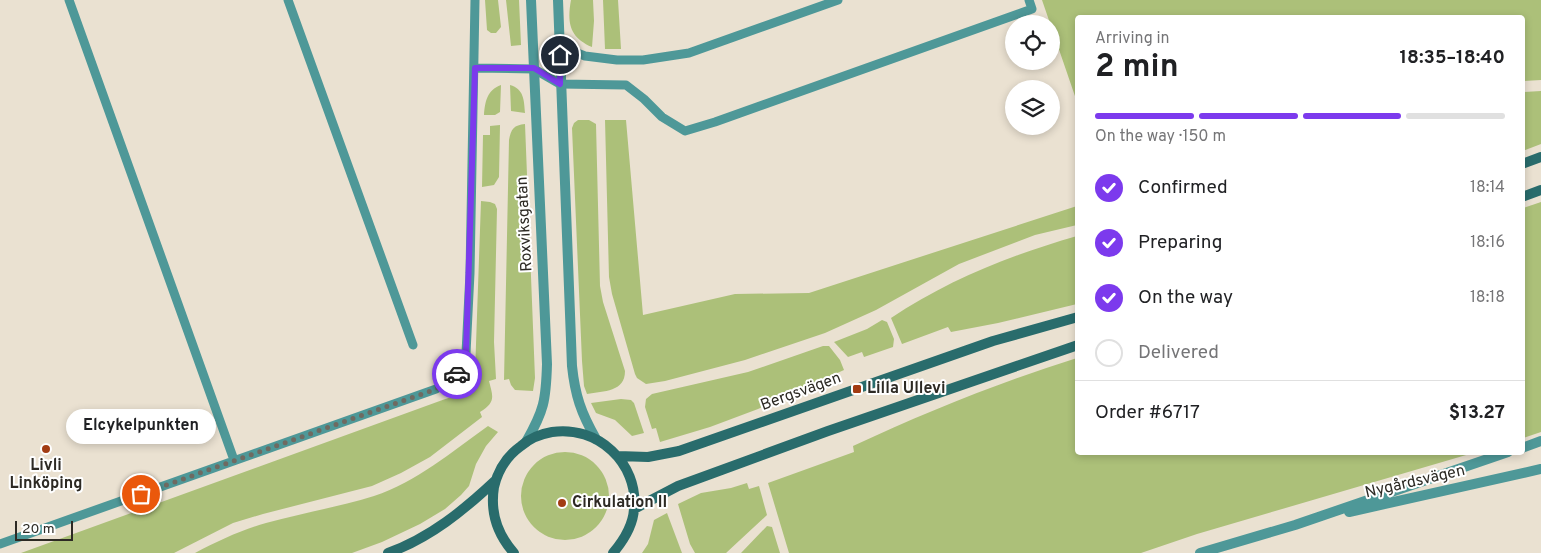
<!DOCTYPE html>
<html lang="en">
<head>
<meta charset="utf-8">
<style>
	:root { --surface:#fff; --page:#f6f6f6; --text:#202124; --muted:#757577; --line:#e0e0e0; --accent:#7c3aed }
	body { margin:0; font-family:Overpass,sans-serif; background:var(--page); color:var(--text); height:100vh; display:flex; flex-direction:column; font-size:19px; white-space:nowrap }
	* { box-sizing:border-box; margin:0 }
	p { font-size:16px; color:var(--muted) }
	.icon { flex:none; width:28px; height:28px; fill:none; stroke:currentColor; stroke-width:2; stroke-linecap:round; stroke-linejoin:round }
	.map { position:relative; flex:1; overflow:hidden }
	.panel { position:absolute; left:1075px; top:15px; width:450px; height:440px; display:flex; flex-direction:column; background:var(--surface); border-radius:5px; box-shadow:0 2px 8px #0003 }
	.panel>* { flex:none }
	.tools { position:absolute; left:1005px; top:15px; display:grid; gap:10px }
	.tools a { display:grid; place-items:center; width:55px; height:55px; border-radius:50%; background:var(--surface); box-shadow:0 2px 8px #0003; font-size:25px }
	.scale { position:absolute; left:15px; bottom:12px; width:58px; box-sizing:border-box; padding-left:5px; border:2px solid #2d2a24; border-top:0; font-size:14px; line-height:18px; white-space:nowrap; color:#2d2a24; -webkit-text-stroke:4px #fff; paint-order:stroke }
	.pin { position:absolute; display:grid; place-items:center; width:42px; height:42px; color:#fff; margin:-21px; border:2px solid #fff; border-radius:50%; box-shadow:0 1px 5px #0007 }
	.courier { position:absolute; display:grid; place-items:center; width:50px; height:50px; margin:-25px; border:4px solid #7c3aed; border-radius:50%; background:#fff; color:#222; box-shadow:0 1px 6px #0007 }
	.bubble { position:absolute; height:35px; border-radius:18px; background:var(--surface); box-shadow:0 2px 8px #0003; font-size:16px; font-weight:700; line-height:35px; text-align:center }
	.summary em { font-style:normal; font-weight:700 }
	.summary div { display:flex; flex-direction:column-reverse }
	.summary { display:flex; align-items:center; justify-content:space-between; height:85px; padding:0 20px }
	h1 { font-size:32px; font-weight:700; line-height:38px }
	.bar { display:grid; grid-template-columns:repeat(4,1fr); gap:8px 5px; align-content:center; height:60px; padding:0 20px }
	.bar i { height:6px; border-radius:4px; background:var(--line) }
	.bar .active { background:var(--accent) }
	.bar p { grid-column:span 4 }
	.line { display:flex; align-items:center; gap:12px; padding:0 20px; border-top:1px solid var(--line) }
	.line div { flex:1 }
	ol { padding:0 20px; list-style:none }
	li { display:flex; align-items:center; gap:15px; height:55px }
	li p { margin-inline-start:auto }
	li .icon { padding:5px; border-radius:50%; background:var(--accent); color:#fff; stroke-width:4 }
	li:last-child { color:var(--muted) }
	li i { width:28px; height:28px; border:2px solid var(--line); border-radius:50% }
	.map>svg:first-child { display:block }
</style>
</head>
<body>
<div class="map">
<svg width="1541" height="553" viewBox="0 0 1541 553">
	<rect width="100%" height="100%" fill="#eae1d1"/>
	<path fill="#acc079" d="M485 0H498L501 27 496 33H491L487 30Z
		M506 0H519L521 45 511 46Z
		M571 0H593L594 21 592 47C569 37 567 22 571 0Z
		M603 0H618L621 49H605Z
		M1042 0H1541V80L1523 81 1522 18H1078L1077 102Z
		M501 85 500 112 495 115H484C485 102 487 90 501 85Z
		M510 85C524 89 524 100 525 113L511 111Z
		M1541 91V144L1523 151V92Z
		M578 120H589L596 124 600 286 603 302 625 371C625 392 604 391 587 394L584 386 582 361 572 128 574 123Z
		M605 120H626L643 315 735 294 809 293 1077 206V225L1035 235 959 264 876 310 825 333 745 360 665 381 646 384 637 378 635 374 612 294 609 277Z
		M525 124 535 378 533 391 515 390 511 385 509 379 504 380 509 140C511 129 514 125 525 124Z
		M500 125 499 177 494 185 482 187 483 135H490V126Z
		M481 201 490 202 495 204 497 209 494 342 496 379 489 381C493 397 496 402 480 412L482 417 430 457 401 473 372 486 263 514 233 523 174 553H21L437 402C457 395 466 393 475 373Z
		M1541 202V432L1523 438V208Z
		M1077 236V304L998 323 951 332 948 327 902 344 891 318C948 280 1011 255 1077 236Z
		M882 320 887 322 894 339 893 347 864 357 862 352 848 357 835 343 834 342 867 329Z
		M823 346H829L840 360 844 370 758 409 710 427 660 442 656 428 652 429 645 407 646 399 652 394 748 372Z
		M1077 358 1078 452 1473 453 1197 534 1141 553H789L768 483 854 452 853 446C926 412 1000 382 1077 358Z
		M621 399 631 400 634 403 644 433 632 436 615 420 596 413 591 403Z
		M488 426 498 432 486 446 476 464 469 486 461 495 445 509 420 524 382 542 352 553H195C218 541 241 530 266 523 302 513 339 507 374 496 417 482 451 452 488 426Z
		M521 496a44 44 0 1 1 88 0a44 44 0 1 1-88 0Z
		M747 483 749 489 759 486 767 515 726 553H695L690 544 678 504 701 493 731 488Z
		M667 513 682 553H642L648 544 654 520Z
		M767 526 772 527 780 553H741Z"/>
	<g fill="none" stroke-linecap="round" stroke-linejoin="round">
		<path stroke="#4e9898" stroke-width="9" d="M69 0 234 460
			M288 0 413 345
			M559 41 572 51 585 56 617 60H643L689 53 838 0
			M475 68 534 69 560 84 626 85 644 99 662 117 685 131 715 122 1032 9 1029 0
			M0 544 436 389C454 380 461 373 466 353L470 273 475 0"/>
		<path stroke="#4e9898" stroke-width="10" d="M558 0 572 366C575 395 581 413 596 439
			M526 442C544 411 546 400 547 364L531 0
			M1522 448 1541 441
			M1349 512 1541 469
			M1200 553 1295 525 1508 452"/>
		<path stroke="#296c6c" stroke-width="10" d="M1522 164 1541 157
			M1522 197 1541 190
			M618 456 648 457 679 451 993 341 1078 317
			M634 509 678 486 828 431 1078 345
			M388 553C430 538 464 510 496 480
			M514 553C497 534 490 512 494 487 498 470 507 456 521 446 530 438 540 434 552 432 597 425 639 463 634 509 633 526 624 540 613 553"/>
	</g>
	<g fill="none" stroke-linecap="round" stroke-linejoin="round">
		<path stroke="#6f6a61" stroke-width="5" stroke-dasharray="0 9" d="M141 494 436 389 447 383 457 374"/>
		<path stroke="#7c3aed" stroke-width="6" d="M457 374 463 366 466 354 475 68H534L560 84V55"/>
	</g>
	<g fill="#a23c13" stroke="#fff" stroke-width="2">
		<rect x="852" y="384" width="10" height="10" rx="2.5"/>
		<circle cx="46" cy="449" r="5"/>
		<circle cx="562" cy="503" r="5"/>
	</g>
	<g text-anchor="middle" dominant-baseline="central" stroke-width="4" stroke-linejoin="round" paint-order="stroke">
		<g font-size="16" fill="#2d2a24" stroke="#fff">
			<text transform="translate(525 224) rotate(-93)">Roxviksgatan</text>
			<text transform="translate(801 392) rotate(-20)">Bergsvägen</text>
			<text transform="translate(1415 482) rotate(-13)">Nygårdsvägen</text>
		</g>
		<g font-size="16" font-weight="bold" fill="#2d2a24" stroke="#fff" text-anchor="start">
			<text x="867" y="389">Lilla Ullevi</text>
			<text x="46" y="466" text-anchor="middle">Livli<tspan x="46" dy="18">Linköping</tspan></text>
			<text x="572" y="503">Cirkulation II</text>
		</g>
	</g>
</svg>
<div class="tools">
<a><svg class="icon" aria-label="locate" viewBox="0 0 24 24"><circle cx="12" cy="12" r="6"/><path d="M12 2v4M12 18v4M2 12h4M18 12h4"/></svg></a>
<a><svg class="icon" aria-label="layers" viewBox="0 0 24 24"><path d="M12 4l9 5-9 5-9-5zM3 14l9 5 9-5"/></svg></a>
</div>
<div class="scale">20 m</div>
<div class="pin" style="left:141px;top:494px;background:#ea580c"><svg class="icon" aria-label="bag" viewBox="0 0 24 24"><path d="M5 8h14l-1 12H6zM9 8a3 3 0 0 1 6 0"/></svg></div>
<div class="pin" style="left:560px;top:55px;background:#1f2937"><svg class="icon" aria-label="home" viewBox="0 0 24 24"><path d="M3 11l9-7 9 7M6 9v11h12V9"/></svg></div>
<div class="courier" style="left:457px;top:374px"><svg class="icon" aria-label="car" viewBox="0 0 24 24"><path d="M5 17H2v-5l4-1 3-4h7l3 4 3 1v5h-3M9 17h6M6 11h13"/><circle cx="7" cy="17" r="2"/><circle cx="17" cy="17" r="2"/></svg></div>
<div class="bubble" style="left:66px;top:409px;width:150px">Elcykelpunkten</div>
<section class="panel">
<div class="summary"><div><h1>2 min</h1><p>Arriving in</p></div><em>18:35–18:40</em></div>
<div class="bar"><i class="active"></i><i class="active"></i><i class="active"></i><i></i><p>On the way · 150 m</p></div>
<ol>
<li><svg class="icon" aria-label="check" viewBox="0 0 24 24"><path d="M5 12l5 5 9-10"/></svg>Confirmed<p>18:14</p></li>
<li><svg class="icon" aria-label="check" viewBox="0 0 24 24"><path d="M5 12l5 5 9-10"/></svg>Preparing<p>18:16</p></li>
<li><svg class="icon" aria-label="check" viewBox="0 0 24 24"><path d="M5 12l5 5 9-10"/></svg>On the way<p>18:18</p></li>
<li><i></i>Delivered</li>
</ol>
<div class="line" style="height:65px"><div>Order #6717</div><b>$13.27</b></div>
</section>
</div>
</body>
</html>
